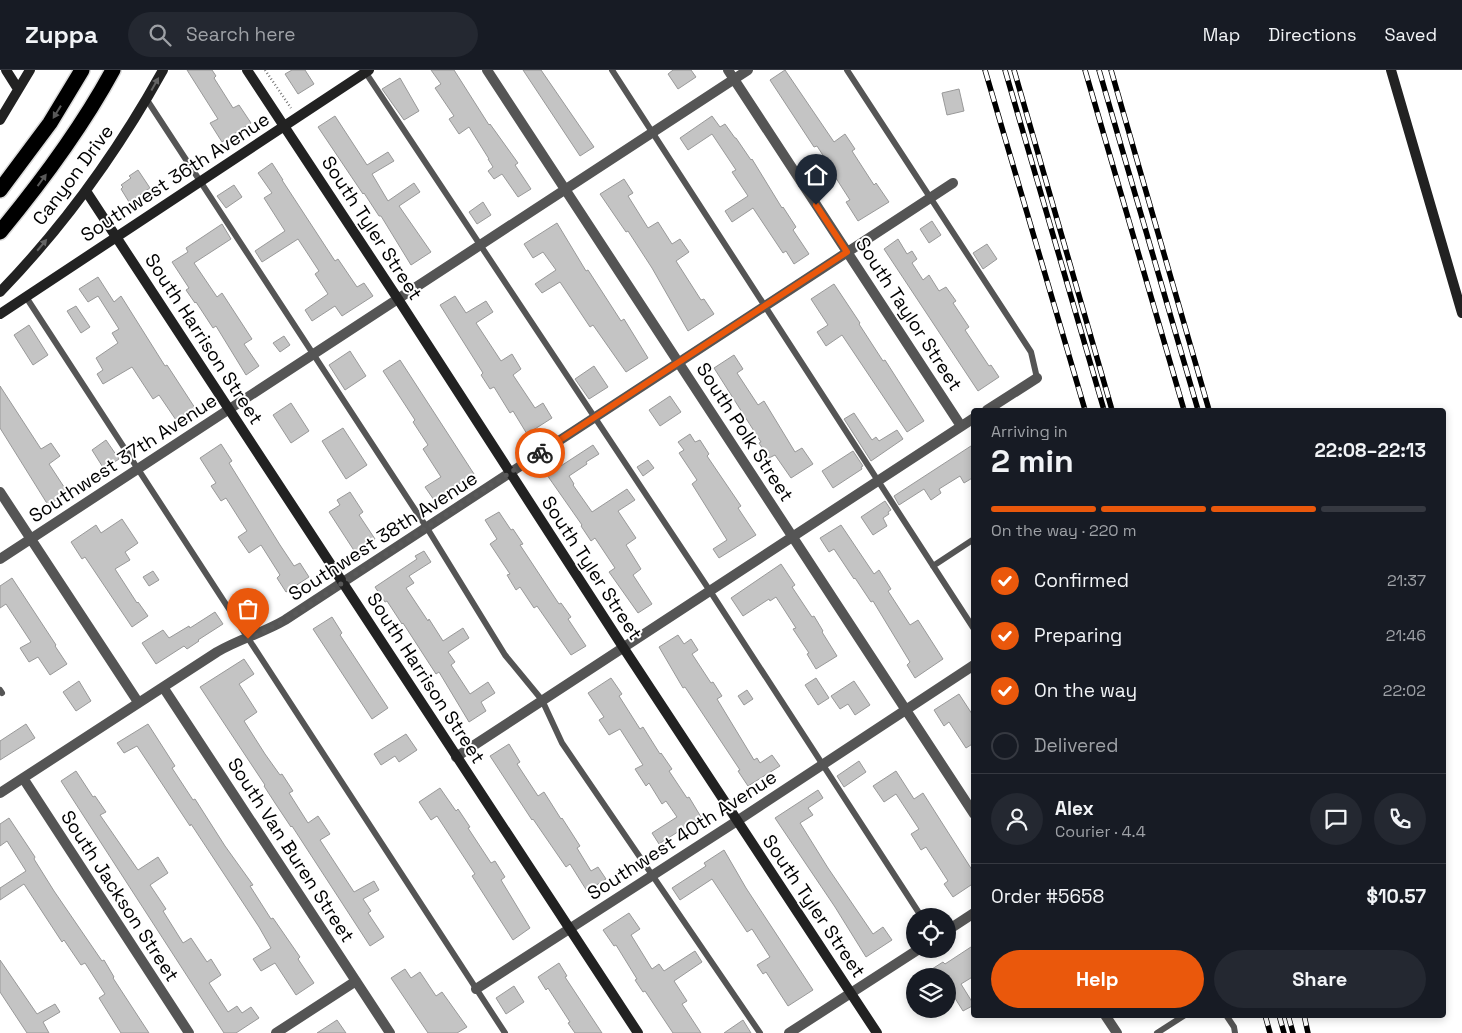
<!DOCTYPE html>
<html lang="en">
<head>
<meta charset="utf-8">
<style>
	:root { --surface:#171b24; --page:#242831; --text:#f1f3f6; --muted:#9ea1a6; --line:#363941; --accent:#ea580c }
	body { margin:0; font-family:"Space Grotesk",sans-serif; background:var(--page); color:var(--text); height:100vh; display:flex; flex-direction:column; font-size:19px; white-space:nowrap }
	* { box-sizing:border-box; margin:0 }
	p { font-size:16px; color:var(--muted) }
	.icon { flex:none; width:28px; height:28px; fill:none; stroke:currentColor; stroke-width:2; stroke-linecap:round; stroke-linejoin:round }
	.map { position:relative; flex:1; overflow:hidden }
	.panel { position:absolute; left:971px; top:338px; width:475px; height:610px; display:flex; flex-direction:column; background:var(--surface); border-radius:5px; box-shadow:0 2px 8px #0003 }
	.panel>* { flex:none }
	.fabs { position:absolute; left:906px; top:838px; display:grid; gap:10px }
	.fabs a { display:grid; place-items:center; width:50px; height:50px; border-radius:50%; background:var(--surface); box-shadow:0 2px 8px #0003; font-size:25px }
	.pin { position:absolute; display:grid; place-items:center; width:42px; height:42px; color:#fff; margin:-51px -21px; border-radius:50% 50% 50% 0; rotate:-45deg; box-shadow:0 0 5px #0007 }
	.pin .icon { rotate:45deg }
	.courier { position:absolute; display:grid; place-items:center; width:50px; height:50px; margin:-25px; border:4px solid #ea580c; border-radius:50%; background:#fff; color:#222; box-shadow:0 1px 6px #0007 }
	.overview em { font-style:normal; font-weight:600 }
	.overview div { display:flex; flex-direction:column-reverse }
	.overview { display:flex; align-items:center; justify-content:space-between; height:85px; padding:0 20px }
	h1 { font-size:32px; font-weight:600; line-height:38px }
	.bar { display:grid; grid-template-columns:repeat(4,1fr); gap:8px 5px; align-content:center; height:60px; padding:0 20px }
	.bar i { height:6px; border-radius:4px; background:var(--line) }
	.bar .selected { background:var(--accent) }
	.bar p { grid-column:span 4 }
	.line { display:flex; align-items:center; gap:12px; padding:0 20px; border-top:1px solid var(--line) }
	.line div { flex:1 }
	.round { display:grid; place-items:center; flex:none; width:52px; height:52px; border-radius:26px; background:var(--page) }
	ol { padding:0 20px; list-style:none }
	li { display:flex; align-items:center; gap:15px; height:55px }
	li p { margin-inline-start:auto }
	li .icon { padding:5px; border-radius:50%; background:var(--accent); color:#fff; stroke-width:4 }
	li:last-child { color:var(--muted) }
	li i { width:28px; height:28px; border:2px solid var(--line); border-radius:50% }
	.primary-button { display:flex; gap:10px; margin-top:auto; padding:10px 20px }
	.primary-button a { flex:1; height:58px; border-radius:30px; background:var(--accent); color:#fff; font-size:20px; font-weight:600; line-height:58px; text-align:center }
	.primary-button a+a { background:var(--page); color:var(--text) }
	header { display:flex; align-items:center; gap:30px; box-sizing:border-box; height:70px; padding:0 25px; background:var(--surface); border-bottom:1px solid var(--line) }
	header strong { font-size:24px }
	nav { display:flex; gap:28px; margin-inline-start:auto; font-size:18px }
	.search { width:350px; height:45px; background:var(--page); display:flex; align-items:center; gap:12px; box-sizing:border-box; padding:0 18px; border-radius:28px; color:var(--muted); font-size:19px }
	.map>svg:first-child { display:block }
</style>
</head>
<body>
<header>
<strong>Zuppa</strong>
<div class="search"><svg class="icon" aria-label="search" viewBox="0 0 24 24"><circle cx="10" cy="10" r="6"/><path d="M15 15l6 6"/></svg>Search here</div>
<nav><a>Map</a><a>Directions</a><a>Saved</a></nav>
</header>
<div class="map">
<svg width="1462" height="963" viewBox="0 0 1462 963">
	<rect width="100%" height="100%" fill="#fff"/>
	<path fill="#c4c4c4" stroke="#999" d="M187 0H212L216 6 214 8 233 38 239 35 251 53 222 72 210 53 218 49Z
		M292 0H305L314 14 298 24 285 4Z
		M431 0H454L489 55 490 54 518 93 515 95 531 119 518 127 502 104 494 109 488 101 493 97 488 89H489L469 57 459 64 449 49 454 46 435 18 441 14Z
		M523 0H541L594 77 580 86Z
		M673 0H691L696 7 678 19 668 4Z
		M785 0 834 72 845 64 855 79 852 81 874 115 876 113 889 132 858 151 846 132 850 130 834 105 835 104 817 76 814 77 770 10Z
		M400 8 419 41 404 50 382 19Z
		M959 19 964 41 947 45 942 23Z
		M335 46 367 95 388 82 394 91 372 104 388 131 414 113 420 122 399 136 431 182 411 195 381 146H379L364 123 363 124 318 57Z
		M712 46 720 57 725 54 735 68H736L751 90 752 89 782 138 783 137 796 157 793 160 809 184 794 194 786 181 783 183 753 138 732 152 725 141 748 126 732 102 736 100 712 64 688 80 680 68Z
		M272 93 283 110H282L335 191 338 189 357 217 364 213 373 226 342 246 335 236 312 251 305 240 328 224 315 204 319 201 298 169 262 192 255 181 285 161 264 128 272 123 258 103Z
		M138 100 150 118 129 132 121 119 123 117 121 115 131 108 129 106Z
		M624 109 633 123 628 126 648 158 658 152 672 174 680 169 689 182 676 191 701 230 704 229 714 244 688 261 652 198 628 161 626 162 600 124Z
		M234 115 242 127 226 138 217 126Z
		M483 132 491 145 477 154 469 142Z
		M932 151 941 165 929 173 920 159Z
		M557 153 586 201 588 200 621 251 624 249 648 288 626 302 593 255 590 257 560 212 542 223 535 214 556 200 543 182 533 188 524 174Z
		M222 154 231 169 194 193 217 227 222 223 252 269 244 274 259 296 246 305 216 256 213 258 196 232 195 233 186 220 189 218 172 192 188 182 186 178Z
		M898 169 907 184 912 181 917 189 912 193 923 210 929 205 939 221 946 217 956 231 953 233 969 257 965 260 989 296 991 295 999 307 978 321 884 179Z
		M987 174 997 189 983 199 973 183Z
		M98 207 114 232 121 226 165 296 167 295 195 338 176 350 159 325 153 329 132 297 103 314 97 304 103 300 96 288 118 273 112 263 119 259 98 226 88 232 79 219Z
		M834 214 860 253 859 254 883 291 885 290 924 351 907 362 842 265 826 276 817 262 828 255 811 229Z
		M455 226 466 243 486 231 493 242 476 253 501 291 512 284 521 299 513 305 535 338 543 333 552 348 527 364 513 341 510 343 494 317 490 319 481 305 483 303 440 235Z
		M76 236 90 257 81 263 67 241Z
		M29 255 48 285 33 295 14 265Z
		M284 266 290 275 280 282 273 273Z
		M350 281 366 306 345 320 329 295Z
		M734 285 743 299 737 303 758 335 764 331 795 382 802 378 813 394 791 408 775 385 769 388 759 373 761 372 714 298Z
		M400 290 474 404 434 430 425 417 441 407 423 379 428 375 413 352 415 350 383 301Z
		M594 296 608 317 589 329 575 309Z
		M0 316 41 379 51 373 60 386 49 394 68 423 48 435 0 358Z
		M670 326 681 342 660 356 649 340Z
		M291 333 309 361 291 373 273 345Z
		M854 343 872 370 876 367 879 371 897 360 903 369 871 391 844 349Z
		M343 358 367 395 346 409 322 371Z
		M690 364 695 372 700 370 709 384 707 386 741 436 738 438 756 465 719 488 713 479 727 470 692 414 697 410 679 383 684 380 678 372Z
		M106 370 119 389 104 399 92 380Z
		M221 374 232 391 229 393 280 475 294 496 300 493 309 507 286 522 277 508 280 505 261 475 249 483 238 467 247 461 226 428 221 431 211 416 216 413 200 388Z
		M974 374V407L964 413 960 406 939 419 941 423 931 430 924 419 899 435 894 426Z
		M593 375 599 384 586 392 587 394 569 406 574 414 573 415 592 442 627 419 635 430 618 441 636 468 626 475 641 499 633 505 652 534 638 543 609 502 615 498 595 468 591 471 581 456 582 455 547 405Z
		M853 381 863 396 861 397 862 399 833 418 822 401Z
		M648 390 654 398 643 406 637 397Z
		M350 422 363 442 359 445 375 469 355 482 329 442 340 435 337 430Z
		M885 431 891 440 888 442 889 444 883 448 887 456 873 465 861 447Z
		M499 442 511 460 513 459 523 474 520 475 559 534 561 533 571 547 568 549 586 576 571 585 537 536 534 538 520 517 516 520 507 505 510 504 490 474 497 469 485 450Z
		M122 449 138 473 125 482 130 490 115 499 137 533 138 532 148 546 132 557 85 487 82 489 71 472 96 455 101 463Z
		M841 455 874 504 879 500 891 519 888 521 910 555 918 550 943 589 915 608 907 595 910 592 873 531 871 532 855 508 854 509 834 479 829 482 820 468Z
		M424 481 431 492 409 506 414 513 406 518 428 551 429 549 443 571 463 558 469 568 448 582 455 592 451 595 470 624 488 612 495 623 481 632 486 641 469 652 439 602 436 604 403 553 402 554 387 531 385 532 375 517 417 489 415 486Z
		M781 494 795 515 792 517 812 547 814 546 823 561 822 562 837 586 816 599 807 584 809 583 793 559 796 558 776 527 770 531 769 529 743 546 731 528Z
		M153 501 159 510 149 516 143 507Z
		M12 508 56 575 55 576 67 594 50 605 38 587 29 592 20 578 31 572 6 534 0 538V516Z
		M250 532 258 545 247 552 239 540Z
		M215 542 223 554 198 570 199 571 187 579 184 576 156 594 142 573 163 560 169 568 189 556 190 558Z
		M332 547 342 563 340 565 388 638 372 649 313 559Z
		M678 565 684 574 691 569 698 580 692 584 711 613 713 612 722 626 717 629 754 690 757 688 760 693 772 685 780 696 748 716 738 701 740 700 685 617 683 618 659 577Z
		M244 589 254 604 239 614 257 642 244 651 265 684 280 705 282 704 293 721 289 723 308 753 318 746 330 764 320 770 354 822 374 811 379 820 363 829 371 841 368 843 384 867 370 876 292 756 291 757 275 733 264 716 265 715 200 617Z
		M611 608 622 624 619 626 640 659 643 657 660 684 661 683 672 699 669 701 687 728 689 727 701 747 659 774 652 763 677 747 666 731 662 734 649 713 646 716 635 699 643 695 620 659 609 665 599 650 604 647 588 623Z
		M816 608 829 628 818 635 805 615Z
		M79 611 91 631 76 641 63 622Z
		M854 611 870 635 855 645 848 634 840 639 831 626Z
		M747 620 753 629 744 635 738 626Z
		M959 624 974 647V673L966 678 949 652 944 656 934 640Z
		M26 654 35 668 0 690V671Z
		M148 654 175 696 172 698 193 730 195 729 225 776 253 815 250 816 271 849 273 848 300 887 298 889 314 913 296 925 275 893 261 901 253 889 271 878 259 857 191 754 190 756 137 676 124 683 117 673Z
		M406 664 417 680 399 692 395 686 381 695 374 684Z
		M509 674 520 692 517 694 538 726 544 722 561 749 562 748 580 776 577 778 591 801 598 797 606 809 587 821 570 794 566 797 533 749 532 750 490 686Z
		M859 691 866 702 844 717 837 706Z
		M76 701 93 727 95 726 106 742 100 745 138 800 158 787 168 803 150 815 166 839 163 841 183 873 191 868 207 892 211 889 221 905 209 913 228 942 237 936 242 943 251 937 259 948 236 963H224L61 711Z
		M896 701 914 729 923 723 974 803V813L953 827 944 814 948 811 926 777 921 780 911 764 919 759 896 724 884 732 873 716Z
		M440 718 456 741 458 739 470 757 468 758 491 793 495 791 505 807 501 810 530 858 513 870 472 806 475 804 437 746 431 750 419 732Z
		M818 720 823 728 808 738 813 745 800 753 828 798 873 864 883 857 892 870 866 887 835 837 775 748Z
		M9 748 35 787 34 789 54 821 102 891 104 890 114 907 113 908 149 963H121L99 928 105 924 85 893 81 895 64 870 62 872 24 814 0 830V818L26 801 7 771 0 776V754Z
		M724 780 746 818 813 920 788 936 766 902 763 904 757 895 770 887 752 859 747 862 712 809 680 830 672 818 706 796 704 793Z
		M629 843 640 859 631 865 652 899 659 894 664 901 695 881 702 892 674 911 687 931 682 934 701 963H673L645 921 643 922 635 910 637 909 616 875 614 876 603 860Z
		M974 875V906L961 914 974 935 963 941 948 917V906H921L943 892 945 894Z
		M0 890 37 944 55 934 60 942 43 952 49 963H27L0 922Z
		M559 893 567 906 565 907 602 963H575L568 953 570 952 548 918 546 920 538 907Z
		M405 899 411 908 420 902 436 926 442 922 467 957 457 963H428L391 908Z
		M514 916 524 932 506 944 496 928Z
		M337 950 346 963H317Z
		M743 950 751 963H724Z"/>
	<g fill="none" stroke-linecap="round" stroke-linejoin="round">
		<defs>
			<path id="highway" d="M0 120 50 53 82 0
				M0 162C43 110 81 59 113 0"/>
		</defs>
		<use href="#highway" stroke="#dbdbdb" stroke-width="18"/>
		<path stroke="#777" stroke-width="2.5" stroke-dasharray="1 2.5" stroke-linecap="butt" d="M265 0 291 38"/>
		<path stroke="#555" stroke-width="6" d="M364 0 710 521 921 846
			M612 0 974 559
			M847 0 1031 282 1037 308
			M147 30 427 458 505 585 542 630 562 673 760 963
			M26 227 505 963
			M933 496 974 469
			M0 620 2 623
			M1226 945 1234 957 1235 963
			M1157 963 1185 945"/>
		<path stroke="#555" stroke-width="10" d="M487 0 974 744
			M728 0 961 356
			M987 340 1037 308
			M0 422 138 632
			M0 489 748 0
			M163 617 390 963
			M456 687 974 348
			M23 708 189 963
			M0 723 217 582C239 569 263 563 285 550L953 113
			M948 860 974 843
			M476 919 737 751 974 595
			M1105 945 1117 963
			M276 963 356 911
			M789 963 919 879"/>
		<path stroke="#222" stroke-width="10" d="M6 0 18 19
			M247 0 398 229 623 577 877 963
			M1391 0 1462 243
			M0 50 30 0
			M86 121 638 963
			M0 222C64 156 118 81 163 0
			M0 244 369 0"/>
		<use href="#highway" stroke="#000" stroke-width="15"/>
		<defs>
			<path id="rail" d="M985 0 1085 340
				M1005 0 1104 340
				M1014 0 1112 340
				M1085 0 1184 340
				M1099 0 1198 340
				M1111 0 1209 340
				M1265 945 1270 963
				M1279 945 1284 963
				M1288 945 1293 963
				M1304 945 1308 963"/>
		</defs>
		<use href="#rail" stroke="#000" stroke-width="5.5"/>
		<use href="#rail" stroke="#fff" stroke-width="4" stroke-dasharray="11" stroke-linecap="butt"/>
	</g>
	<defs><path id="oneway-solid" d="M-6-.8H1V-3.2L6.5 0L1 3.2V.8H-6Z" transform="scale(1.25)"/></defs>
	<g fill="#646464">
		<use href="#oneway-solid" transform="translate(155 14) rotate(-61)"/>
		<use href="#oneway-solid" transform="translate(42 175) rotate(-50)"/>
	</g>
	<g fill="#595959">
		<use href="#oneway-solid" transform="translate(57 42) rotate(122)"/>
		<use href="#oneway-solid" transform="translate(42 110) rotate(-54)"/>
	</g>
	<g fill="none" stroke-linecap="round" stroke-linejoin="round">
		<path stroke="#595959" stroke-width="5" stroke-dasharray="0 9" d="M248 569 286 550 540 383"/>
		<path stroke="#ea580c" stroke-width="6" d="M540 383 847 182 816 135"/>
	</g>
	<g text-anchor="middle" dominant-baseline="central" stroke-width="4" stroke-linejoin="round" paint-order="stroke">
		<g font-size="19" fill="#000" stroke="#fff">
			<text transform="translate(73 105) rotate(-53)">Canyon Drive</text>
			<text transform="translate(175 107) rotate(-33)">Southwest 36th Avenue</text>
			<text transform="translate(372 158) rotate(57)">South Tyler Street</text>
			<text transform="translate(909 244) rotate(57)">South Taylor Street</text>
			<text transform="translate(204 269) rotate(57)">South Harrison Street</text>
			<text transform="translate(745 362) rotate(57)">South Polk Street</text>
			<text transform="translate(123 388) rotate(-33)">Southwest 37th Avenue</text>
			<text transform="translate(383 466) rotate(-33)">Southwest 38th Avenue</text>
			<text transform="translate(592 498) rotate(57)">South Tyler Street</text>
			<text transform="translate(426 608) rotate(57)">South Harrison Street</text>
			<text transform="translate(682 765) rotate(-33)">Southwest 40th Avenue</text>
			<text transform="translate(291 780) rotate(57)">South Van Buren Street</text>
			<text transform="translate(120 826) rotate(57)">South Jackson Street</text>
			<text transform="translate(814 836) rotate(56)">South Tyler Street</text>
		</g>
	</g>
</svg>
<div class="fabs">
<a><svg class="icon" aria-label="locate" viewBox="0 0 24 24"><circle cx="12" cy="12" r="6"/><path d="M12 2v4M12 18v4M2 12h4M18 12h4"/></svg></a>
<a><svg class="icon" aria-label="layers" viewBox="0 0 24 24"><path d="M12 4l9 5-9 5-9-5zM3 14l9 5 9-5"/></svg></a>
</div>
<div class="pin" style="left:248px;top:569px;background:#ea580c"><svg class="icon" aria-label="bag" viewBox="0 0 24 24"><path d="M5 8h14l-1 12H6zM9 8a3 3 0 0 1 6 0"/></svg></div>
<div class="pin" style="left:816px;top:135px;background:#1f2937"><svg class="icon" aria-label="home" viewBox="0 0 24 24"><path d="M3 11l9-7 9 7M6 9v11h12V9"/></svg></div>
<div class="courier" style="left:540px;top:383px"><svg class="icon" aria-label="bike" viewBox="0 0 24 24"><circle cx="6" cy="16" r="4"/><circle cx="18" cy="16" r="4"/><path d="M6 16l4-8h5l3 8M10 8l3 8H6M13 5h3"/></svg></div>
<section class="panel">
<div class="overview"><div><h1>2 min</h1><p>Arriving in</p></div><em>22:08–22:13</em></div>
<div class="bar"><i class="selected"></i><i class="selected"></i><i class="selected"></i><i></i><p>On the way · 220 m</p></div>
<ol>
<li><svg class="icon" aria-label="check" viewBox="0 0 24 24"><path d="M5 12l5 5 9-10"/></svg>Confirmed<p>21:37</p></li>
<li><svg class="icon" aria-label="check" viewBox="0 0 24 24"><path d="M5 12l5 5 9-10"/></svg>Preparing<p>21:46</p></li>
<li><svg class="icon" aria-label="check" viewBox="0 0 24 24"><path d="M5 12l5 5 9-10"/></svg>On the way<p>22:02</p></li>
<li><i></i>Delivered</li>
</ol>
<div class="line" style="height:90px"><a class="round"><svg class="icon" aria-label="person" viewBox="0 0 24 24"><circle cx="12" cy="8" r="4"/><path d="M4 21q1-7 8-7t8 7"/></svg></a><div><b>Alex</b><p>Courier · 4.4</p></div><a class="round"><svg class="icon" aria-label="chat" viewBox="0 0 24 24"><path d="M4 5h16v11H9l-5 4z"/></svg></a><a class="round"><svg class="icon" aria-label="phone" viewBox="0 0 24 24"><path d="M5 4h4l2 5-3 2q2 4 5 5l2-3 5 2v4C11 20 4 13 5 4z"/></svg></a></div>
<div class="line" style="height:65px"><div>Order #5658</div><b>$10.57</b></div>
<div class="primary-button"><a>Help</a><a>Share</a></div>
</section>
</div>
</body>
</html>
